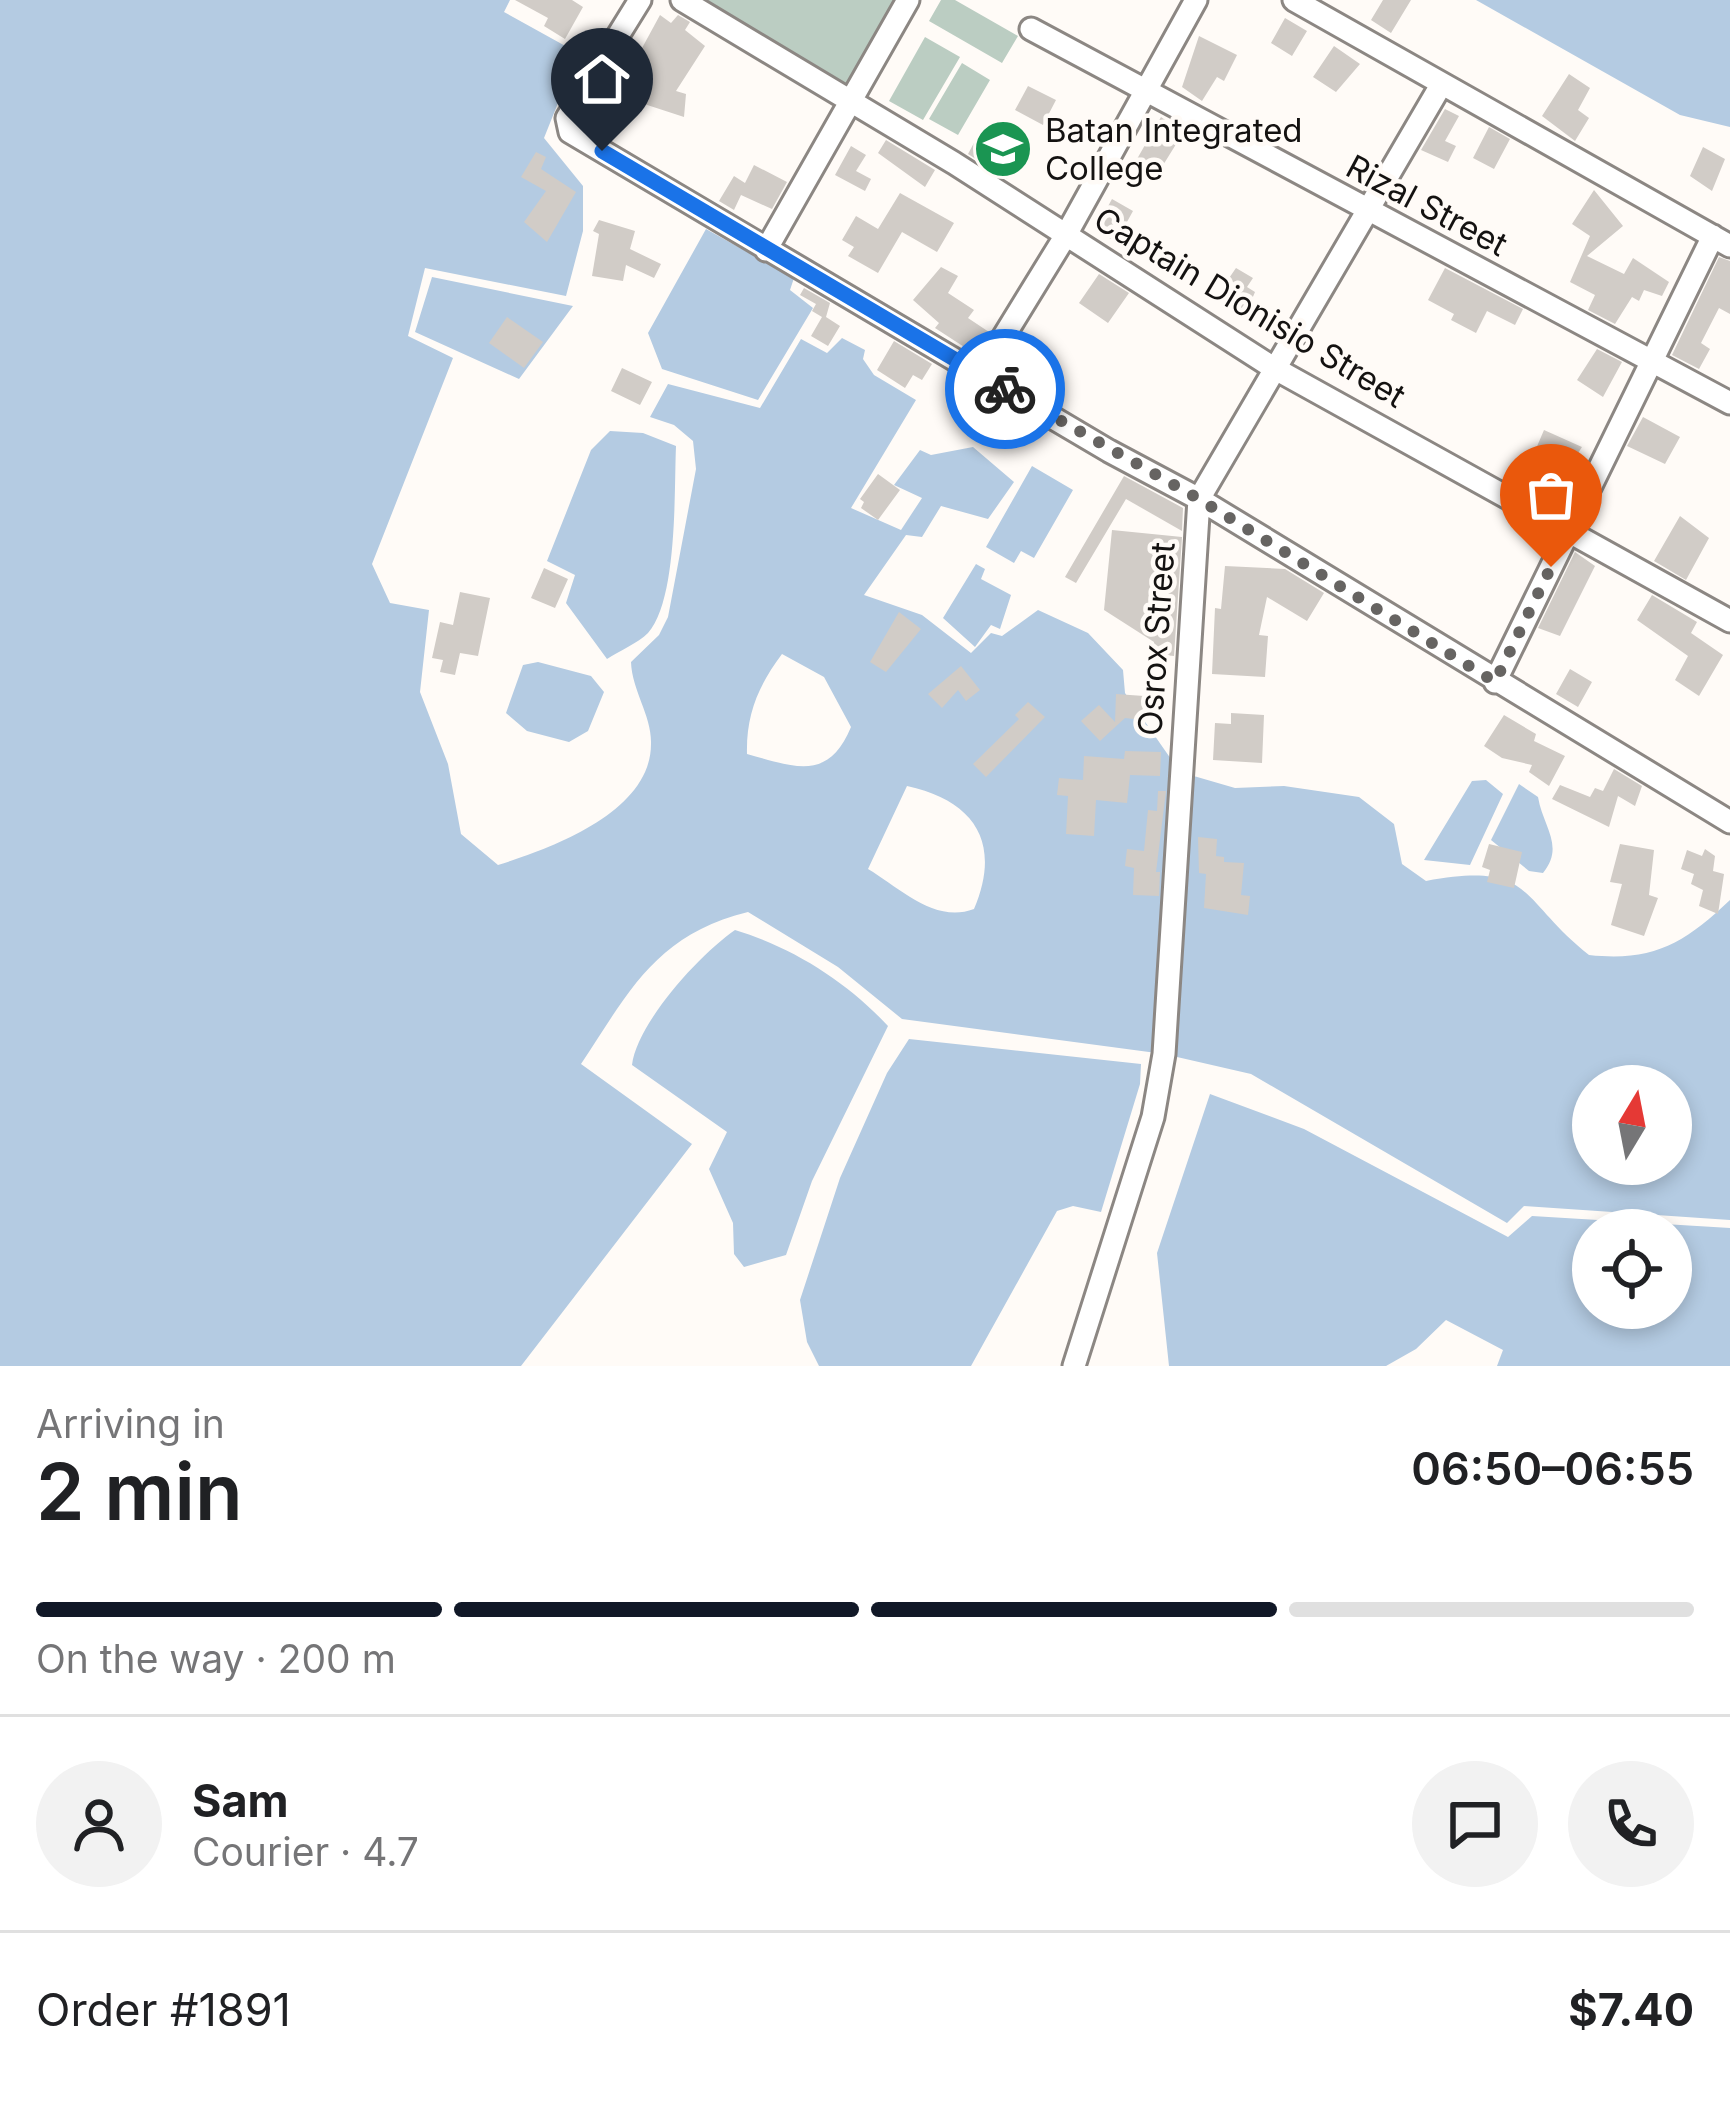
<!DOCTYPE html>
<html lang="en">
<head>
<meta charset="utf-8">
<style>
	:root { --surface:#fff; --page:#f2f2f2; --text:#202124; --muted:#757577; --line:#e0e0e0; --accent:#111827 }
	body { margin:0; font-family:Inter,sans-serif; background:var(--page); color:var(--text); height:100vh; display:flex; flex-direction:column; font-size:45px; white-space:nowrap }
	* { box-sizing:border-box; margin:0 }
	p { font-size:39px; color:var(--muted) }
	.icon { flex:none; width:66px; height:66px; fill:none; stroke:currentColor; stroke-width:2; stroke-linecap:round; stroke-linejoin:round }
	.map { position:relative; height:1366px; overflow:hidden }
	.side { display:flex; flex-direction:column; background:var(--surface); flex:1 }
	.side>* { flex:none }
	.needle { width:78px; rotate:10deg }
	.buttons { position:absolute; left:1572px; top:1065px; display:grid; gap:24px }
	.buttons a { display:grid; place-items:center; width:120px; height:120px; border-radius:50%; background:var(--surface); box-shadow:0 6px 18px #0003; font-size:60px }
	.pin { position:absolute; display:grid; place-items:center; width:102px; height:102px; color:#fff; margin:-123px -51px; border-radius:50% 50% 50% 0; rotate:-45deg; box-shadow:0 0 12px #0007 }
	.pin .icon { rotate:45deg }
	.courier { position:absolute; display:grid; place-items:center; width:120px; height:120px; margin:-60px; border:9px solid #1a73e8; border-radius:50%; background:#fff; color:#222; box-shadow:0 3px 15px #0007 }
	.overview em { font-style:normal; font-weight:600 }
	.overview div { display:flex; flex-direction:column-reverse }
	.overview { display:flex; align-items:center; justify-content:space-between; height:204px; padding:0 36px }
	h1 { font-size:78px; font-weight:600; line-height:90px }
	.bar { display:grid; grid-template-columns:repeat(4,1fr); gap:18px 12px; align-content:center; height:144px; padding:0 36px }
	.bar i { height:15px; border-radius:9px; background:var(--line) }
	.bar .active { background:var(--accent) }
	.bar p { grid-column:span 4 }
	.line { display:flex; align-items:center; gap:30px; padding:0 36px; border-top:3px solid var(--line) }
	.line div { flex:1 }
	.round { display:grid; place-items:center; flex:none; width:126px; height:126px; border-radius:63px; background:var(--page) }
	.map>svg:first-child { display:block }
</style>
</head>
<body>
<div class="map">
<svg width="1730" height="1366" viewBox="0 0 1730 1366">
	<rect width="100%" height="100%" fill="#fffbf7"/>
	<path fill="#bbcdc2" d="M701 0H913L859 92Z
		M941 0H955L1018 36 1002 63 929 21Z
		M925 37 960 57 923 120 889 101Z
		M962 63 990 80 958 135 929 119Z"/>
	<path fill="#b4cbe2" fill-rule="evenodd" d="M0 0H510L504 12 578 53 544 138 583 186V231L566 296 425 268 408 336 453 358 372 564 390 603 429 610 420 692 448 764 461 834 498 865C552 848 651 812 651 744 652 716 632 691 631 662L659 635 668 617 696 469 693 441 674 425 650 417 668 384 760 408 801 339 827 353 842 338 865 350 863 359 874 375 916 400 851 508 901 530 922 498 894 485 920 450 931 455 973 447 1014 482 988 519 941 506 922 537 906 535 864 595 922 615 971 653 991 633 1002 636 1038 610 1088 633 1123 670 1125 693 1180 772 1235 788 1284 786 1359 797 1394 824 1402 864 1426 881C1535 861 1518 899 1589 955 1652 962 1684 944 1730 900V1220L1524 1206 1507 1223 1251 1074 1164 1054 902 1019 838 967 748 912C656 935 630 990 581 1064L692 1144 521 1366H0ZM782 654 824 677 851 727C828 782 795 767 747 754 746 715 758 686 782 654ZM907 786C975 801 1002 843 974 909 935 924 900 888 868 869ZM1593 1086H1671V1164H1593Z
		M1476 0H1730V127L1680 115Z
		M706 229 794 278 790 290 813 308 758 400 662 369 648 333Z
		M432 277 573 306 519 379 415 332Z
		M610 431 643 433 676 446C674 490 678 599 648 633 638 643 619 651 607 659L566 603 575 575 547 561 591 450Z
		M1032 466 1073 490 1034 558 1021 551 1014 563 986 547Z
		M976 564 985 569 981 579 1011 595 1000 629 991 625 975 647 943 618Z
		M538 662 591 676 604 692 588 731 569 742 527 731 506 713 523 665Z
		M1486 780 1503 794 1470 865 1424 860 1472 781Z
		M1519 784 1538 797C1543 827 1565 846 1543 873L1529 871 1491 840Z
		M735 930C794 948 847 982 888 1026L812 1181 786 1255 744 1267 734 1254 733 1223 709 1169 727 1132 632 1065C637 1023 700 954 735 930Z
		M909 1039 1141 1064 1140 1084 1101 1212 1073 1206 1057 1211 971 1366H819L807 1342 800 1300 840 1178 887 1073Z
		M1210 1094 1304 1129 1508 1237 1532 1216 1730 1228V1366H1497L1503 1350 1446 1320 1416 1349 1386 1366H1169L1157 1253ZM1593 1230H1671V1308H1593Z"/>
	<path fill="#d1ccc7" d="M515 0H572L583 7 565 39 544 26 548 18Z
		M1383 0H1411L1391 33 1371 20Z
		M660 15 671 23 678 15 690 22 685 30 705 46 676 91 686 94 684 117 635 101 614 135 598 129Z
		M1285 18 1307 31 1292 56 1271 43Z
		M1199 36 1237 55 1224 81 1217 77 1202 101 1182 87Z
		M1334 46 1360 64 1336 92 1313 77Z
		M1569 74 1590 88 1578 110 1589 118 1575 141 1542 116Z
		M1028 86 1056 100 1043 125 1015 110Z
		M1445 109 1459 116 1445 141 1456 146 1448 162 1421 150Z
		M1161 117 1183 133 1160 170 1137 159Z
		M1489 127 1510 139 1494 169 1473 158Z
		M982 128 1023 150 1007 179 968 154Z
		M886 140 935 170 925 187 878 153Z
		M851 146 866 155 856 171 871 179 865 191 835 175Z
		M1703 147 1725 159 1712 191 1690 176Z
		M536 152 546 157 541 169 576 192 547 242 524 222 546 191 521 177Z
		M754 165 787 182 772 209 741 195 734 210 719 201 734 176 745 183Z
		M1594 190 1623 226 1587 256 1624 274 1633 258 1669 282 1662 296 1644 290 1639 301 1632 297 1615 324 1588 310 1595 295 1570 282 1590 236 1572 224Z
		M900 193 954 223 937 252 902 232 878 273 848 256 854 247 842 240 856 216 878 229Z
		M1112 199 1133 211 1116 242 1095 230Z
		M599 220 635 231 630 249 661 264 654 278 626 265 623 281 592 276 599 234 593 231Z
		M1719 257 1730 261V314L1719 308 1701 343 1710 349 1699 369 1672 355Z
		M941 267 958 276 948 293 974 310 968 318 989 332 975 354 935 328 939 323 913 300Z
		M1236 268 1253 278 1247 287 1255 292 1244 318 1216 297Z
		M1445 268 1523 309 1515 325 1487 311 1476 333 1451 320 1454 314 1428 300Z
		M1099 274 1129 293 1108 323 1079 303Z
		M804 288 830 303 826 317 840 326 828 346 811 336 822 317 812 311 816 304 800 295Z
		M507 317 543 342 524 368 489 343Z
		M894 341 932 364 922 380 913 375 905 388 877 370Z
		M1597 349 1622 362 1603 397 1577 380Z
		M622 368 652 382 640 405 611 391Z
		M1643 417 1680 437 1665 464 1627 446Z
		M1544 430 1582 447 1567 470 1532 458Z
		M878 474 900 490 878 520 861 508 864 502 860 499Z
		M1124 476 1183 508 1182 531 1126 499 1076 583 1065 577Z
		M1680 516 1709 538 1686 580 1654 561Z
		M1112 530 1182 537 1174 656 1153 654 1154 642 1104 610Z
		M1575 552 1595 566 1560 636 1538 628Z
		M1225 566 1285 569 1324 593 1307 621 1267 597 1259 635 1268 636 1265 677 1212 674 1215 608 1221 609Z
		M544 568 568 579 555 608 531 598Z
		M460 592 490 598 478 656 460 653 455 675 440 672 443 660 432 658 440 622 453 625Z
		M1652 595 1697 622 1691 633 1723 655 1699 696 1675 680 1688 656 1637 620Z
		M899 612 921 629 886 672 870 662Z
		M961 666 980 690 966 701 958 690 942 708 928 694Z
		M1570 669 1592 682 1578 707 1556 694Z
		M1116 694 1144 696 1143 720 1125 718 1100 741 1081 721 1099 705 1115 722Z
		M1028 702 1045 717 986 777 973 764 1019 719 1015 715Z
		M1231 713 1264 715 1262 763 1213 760 1215 723 1231 724Z
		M1504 715 1536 734 1534 741 1565 756 1549 786 1529 772 1532 765 1502 758 1484 746Z
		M1125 751 1161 752 1160 776 1130 775 1127 803 1096 800 1094 836 1066 834 1068 796 1057 795 1059 778 1083 780 1084 756 1124 759Z
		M1614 769 1642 786 1635 806 1618 796 1609 827 1552 799 1560 785 1590 797 1595 788 1603 791Z
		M1158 791H1166L1156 872H1160L1159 896 1133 895 1134 868 1125 866 1127 849 1144 851 1148 810 1157 811Z
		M1198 837 1217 839 1216 856 1224 857V862L1244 863 1241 895 1250 896 1248 915 1204 908 1206 874 1199 873Z
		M1489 844 1522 852 1514 888 1487 882 1490 870 1482 867Z
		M1620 844 1654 850 1649 895 1658 898 1644 936 1611 925 1622 884 1610 882Z
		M1705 849 1715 856 1713 871 1724 874 1718 914 1699 906 1703 890 1691 884 1694 874 1681 869 1687 850 1702 856Z"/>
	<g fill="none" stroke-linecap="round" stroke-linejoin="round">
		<defs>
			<path id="minor" d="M640 0 567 118 570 132 1109 451 1199 499 1730 822
				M682 0 954 163 1272 367 1730 621
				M1294 0 1730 246
				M1031 29 1730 403
				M766 250 908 0
				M980 375 1066 235 1196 0
				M1495 682 1713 236
				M1074 1366 1153 1117 1164 1054 1199 499 1441 85"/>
		</defs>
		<use href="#minor" stroke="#8c8783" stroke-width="27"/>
		<use href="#minor" stroke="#fff" stroke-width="21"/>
	</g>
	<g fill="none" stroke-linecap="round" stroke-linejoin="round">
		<path stroke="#666462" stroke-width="12" stroke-dasharray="0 21.6" d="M1005 389 1199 499 1495 682 1551 567"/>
		<path stroke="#1a73e8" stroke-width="15" d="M602 151 1005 389"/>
	</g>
	<defs>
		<symbol id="university-disc" viewBox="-11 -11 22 22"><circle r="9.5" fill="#1a9552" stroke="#fffbf7"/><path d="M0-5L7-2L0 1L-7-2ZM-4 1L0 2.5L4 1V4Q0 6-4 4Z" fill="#fff"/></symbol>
	</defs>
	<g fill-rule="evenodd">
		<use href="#university-disc" x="970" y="116" width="66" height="66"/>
	</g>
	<g text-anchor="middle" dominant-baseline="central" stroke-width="9" stroke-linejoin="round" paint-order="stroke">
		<g font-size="33" fill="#141211" stroke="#fffbf7" text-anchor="start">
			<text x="1045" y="130">Batan Integrated<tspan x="1045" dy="38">College</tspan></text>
		</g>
		<g font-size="33" fill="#141211" stroke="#fffbf7">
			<text transform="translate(1427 205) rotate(28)">Rizal Street</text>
			<text transform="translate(1250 307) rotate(31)">Captain Dionisio Street</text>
			<text transform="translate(1156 639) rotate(-86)">Osrox Street</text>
		</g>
	</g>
</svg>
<div class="buttons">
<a><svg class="needle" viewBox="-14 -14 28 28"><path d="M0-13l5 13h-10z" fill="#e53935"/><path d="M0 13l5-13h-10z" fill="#757577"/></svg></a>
<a><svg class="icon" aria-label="locate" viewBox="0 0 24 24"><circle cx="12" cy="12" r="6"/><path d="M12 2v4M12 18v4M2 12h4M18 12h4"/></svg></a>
</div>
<div class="pin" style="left:1551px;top:567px;background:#ea580c"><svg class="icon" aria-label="bag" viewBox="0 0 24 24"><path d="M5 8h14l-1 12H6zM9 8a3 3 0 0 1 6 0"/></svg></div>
<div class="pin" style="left:602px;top:151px;background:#1f2937"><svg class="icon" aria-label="home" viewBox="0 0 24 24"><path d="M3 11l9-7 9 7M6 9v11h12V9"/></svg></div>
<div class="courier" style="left:1005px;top:389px"><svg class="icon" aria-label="bike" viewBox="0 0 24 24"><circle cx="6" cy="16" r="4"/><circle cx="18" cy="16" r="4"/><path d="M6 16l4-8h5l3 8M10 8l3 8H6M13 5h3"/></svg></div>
</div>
<section class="side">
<div class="overview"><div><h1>2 min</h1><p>Arriving in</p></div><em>06:50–06:55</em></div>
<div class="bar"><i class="active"></i><i class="active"></i><i class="active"></i><i></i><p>On the way · 200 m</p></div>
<div class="line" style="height:216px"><a class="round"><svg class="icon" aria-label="person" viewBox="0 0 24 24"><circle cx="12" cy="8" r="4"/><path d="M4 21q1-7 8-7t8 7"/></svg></a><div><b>Sam</b><p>Courier · 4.7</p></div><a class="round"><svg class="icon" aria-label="chat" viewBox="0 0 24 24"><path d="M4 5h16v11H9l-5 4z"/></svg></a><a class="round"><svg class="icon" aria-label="phone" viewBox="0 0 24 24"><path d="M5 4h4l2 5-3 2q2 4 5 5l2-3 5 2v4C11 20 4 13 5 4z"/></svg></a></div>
<div class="line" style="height:156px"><div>Order #1891</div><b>$7.40</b></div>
</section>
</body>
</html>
